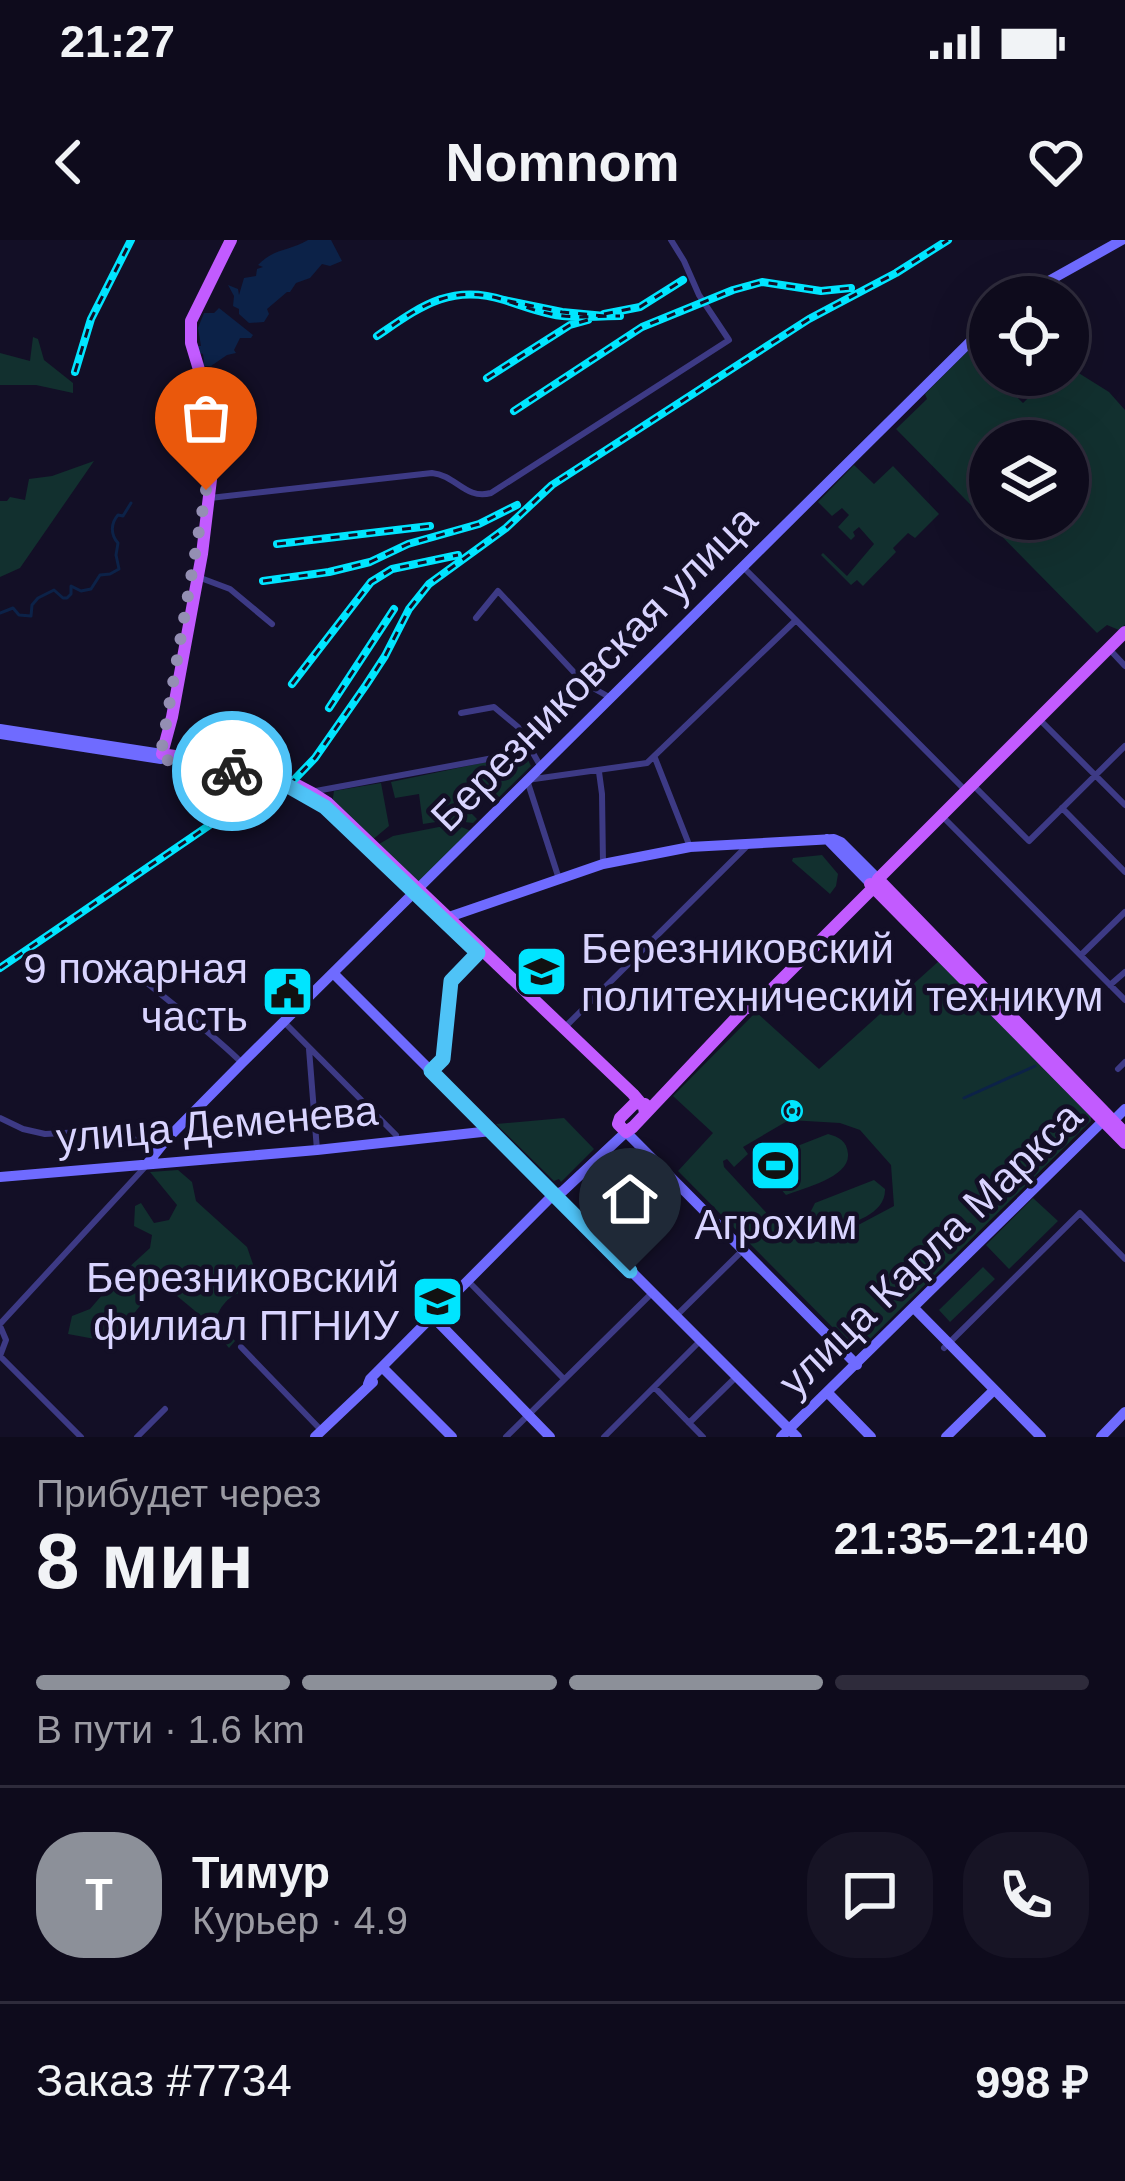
<!DOCTYPE html>
<html lang="ru">
<head>
<meta charset="utf-8">
<style>
	:root { --surface:#0e0b1c; --page:#171425; --text:#f1f3f6; --muted:#9b9ba3; --line:#2e2b3b; --accent:#8c9099 }
	body { margin:0; font-family:Helvetica,sans-serif; background:var(--page); color:var(--text); height:100vh; display:flex; flex-direction:column; font-size:45px; white-space:nowrap }
	* { box-sizing:border-box; margin:0 }
	p { font-size:39px; color:var(--muted) }
	.icon { flex:none; width:66px; height:66px; fill:none; stroke:currentColor; stroke-width:2; stroke-linecap:round; stroke-linejoin:round }
	.map { position:relative; height:1197px; overflow:hidden }
	.details { display:flex; flex-direction:column; background:var(--surface); flex:1 }
	.details>* { flex:none }
	.tools { position:absolute; left:969px; top:36px; display:grid; gap:24px }
	.tools a { display:grid; place-items:center; width:120px; height:120px; border-radius:50%; background:var(--surface); box-shadow:0 12px 48px #0002,0 0 0 3px var(--line); font-size:60px }
	.pin { position:absolute; display:grid; place-items:center; width:102px; height:102px; color:#fff; margin:-123px -51px; border-radius:50% 50% 50% 0; rotate:-45deg; box-shadow:0 0 12px #0007 }
	.pin .icon { rotate:45deg }
	.courier { position:absolute; display:grid; place-items:center; width:120px; height:120px; margin:-60px; border:9px solid #4fc3f7; border-radius:50%; background:#fff; color:#222; box-shadow:0 3px 15px #0007 }
	.headline em { font-style:normal; font-weight:600 }
	.headline div { display:flex; flex-direction:column-reverse }
	.headline { display:flex; align-items:center; justify-content:space-between; height:204px; padding:0 36px }
	h1 { font-size:78px; font-weight:600; line-height:90px }
	.bar { display:grid; grid-template-columns:repeat(4,1fr); gap:18px 12px; align-content:center; height:144px; padding:0 36px }
	.bar i { height:15px; border-radius:9px; background:var(--line) }
	.bar .selected { background:var(--accent) }
	.bar p { grid-column:span 4 }
	.line { display:flex; align-items:center; gap:30px; padding:0 36px; border-top:3px solid var(--line) }
	.line div { flex:1 }
	.round { display:grid; place-items:center; flex:none; width:126px; height:126px; border-radius:48px; background:var(--page) }
	.status { display:flex; justify-content:space-between; align-items:center; height:84px; padding:0 60px; background:var(--surface); direction:ltr }
	.status svg { height:33px; fill:currentColor }
	header { display:flex; justify-content:space-between; align-items:center; height:156px; padding:0 36px; background:var(--surface); font-size:54px; font-weight:600 }
	.map>svg:first-child { display:block }
</style>
</head>
<body>
<div class="status"><b>21:27</b><svg viewBox="0 0 49 12"><path d="M0 12V9h3v3zM5 12V6h3v6zM10 12V3h3v9zM15 12V0h3v12zM26 1h20v11H26zM47 4h2v5h-2z"/></svg></div>
<header><svg class="icon" aria-label="back" viewBox="0 0 24 24"><path d="M15 5l-7 7 7 7"/></svg>Nomnom<svg class="icon" aria-label="heart" viewBox="0 0 24 24"><path d="M12 20l-8-8c-3-5 5-10 8-4 3-6 11-1 8 4z"/></svg></header>
<div class="map">
<svg width="1125" height="1197" viewBox="0 0 1125 1197">
	<rect width="100%" height="100%" fill="#130f26"/>
	<path fill="#12302f" fill-rule="evenodd" d="M33 97 38 99 44 120 73 143V153L36 145H0V113L30 121Z
		M969 110 990 131V135H994L1023 163 1052 135H1068L1069 127 1109 152 1125 170V385L1119 390 1107 385 1097 393 896 189 927 159 925 154ZM990 201H1068V279H990Z
		M94 221 20 328 0 337V261H7L10 257 25 260 29 239 52 236Z
		M854 225 874 244 893 226 939 274 915 298 908 293 893 308 896 312 863 346 857 340 851 345 821 315 823 313 847 336 874 304 859 287 853 292 855 296 851 300 838 287 849 275 842 268 832 276 818 262Z
		M525 514 531 526 493 563 477 548 461 563 477 579 473 583 449 580 423 584 419 554 395 558 391 542Z
		M381 543 389 586 371 601 332 564 334 551Z
		M444 586H459L471 591 417 645 379 604 393 596Z
		M822 615 838 634 836 646 830 654 792 621 793 618Z
		M939 721 1091 876V881L865 1104 856 1101 849 1104 678 931 713 893 673 856 756 772 819 829ZM789 880 840 883 860 890 891 925 894 966 830 1000 816 1002 810 996 807 1003 773 980 724 927 723 921 727 919 734 927 748 914 743 907Z
		M564 878 594 909 561 942 559 939 554 941 496 884Z
		M828 894C839 897 847 901 848 914 850 937 804 948 786 955L771 938 773 920 782 912Z
		M178 930 192 942 196 961 247 1007 260 1044C238 1054 226 1054 216 1078L235 1101 229 1108 206 1080 165 1046 152 1051 111 1102 68 1094 72 1076 90 1069 115 1040 150 1008 152 995 134 986 135 966 141 963 154 983 169 980 177 965 150 932Z
		M874 940 885 949C886 975 852 982 831 992L818 988 811 971 815 963Z
		M1033 958 1058 981 1009 1029 986 1005Z
		M983 1027 995 1039 950 1082 939 1070Z"/>
	<path fill="#0c2248" d="M308 0H331L342 21 330 26 322 24 310 38 296 43 290 52H287L267 69 269 74 264 82 249 83 239 74V69L233 66 234 56 228 45 238 49 239 55 244 38 256 36 257 29 263 27 258 25C274 8 290 11 308 0Z
		M219 68 253 95 251 98H240L234 110 236 113 227 115 211 126H201L204 121 203 114 198 112V106H201L198 88 204 73H214Z"/>
	<g fill="none" stroke-linecap="round" stroke-linejoin="round">
		<path stroke="#0c2248" stroke-width="3" d="M0 373 13 368 19 375 31 376 32 365 38 358 54 350 63 358H67L71 354V346L81 351 91 349 100 335 110 334 119 329 116 315 118 303C110 294 111 283 118 275L123 276 131 263
			M964 858 1035 826"/>
		<path stroke="#3d3a85" stroke-width="6" d="M210 258 432 233C456 235 465 260 491 253L729 100 699 55 684 21 671 0
			M744 328 966 551
			M198 337 230 349 272 384
			M476 378 498 351 584 443 611 458
			M1111 411 1125 426
			M461 473 494 467 518 487 541 527
			M1041 481 1125 565
			M655 518 690 607
			M599 532 602 554 603 624
			M974 546 1029 601 1125 506
			M316 551 531 511
			M1062 568 1125 632
			M944 578 1125 760
			M559 639 527 540 647 523 796 380
			M1081 715 1125 672
			M132 730C168 762 208 789 242 823
			M1110 745 1125 732
			M284 782 396 895
			M565 787 747 606
			M309 809 317 910
			M1118 829 1125 822
			M431 831 443 819 451 741 478 713
			M0 878 23 889 45 894 120 890 155 913
			M471 1044 564 1139
			M677 1075 743 1010
			M0 1084 145 927
			M0 1086 6 1100 0 1116 81 1197
			M241 1107 321 1190
			M944 1108 1080 973 1125 1019
			M655 1148 703 1197
			M689 1183 736 1137
			M137 1197 165 1169
			M506 1197 652 1053
			M604 1197 700 1101"/>
		<path stroke="#6f6bff" stroke-width="10" d="M1020 57 1122 0
			M0 489 162 514 161 519 0 494
			M827 599 870 643
			M446 678 603 624 690 607 834 599 841 602 878 639
			M333 733 797 1197
			M147 924 167 899 242 823 990 82
			M0 937 317 910 491 891
			M914 1068 1041 1197
			M436 1080 550 1197
			M382 1127 452 1197
			M368 1144 370 1139 550 958 563 951 626 892 857 1125
			M828 1153 871 1197
			M315 1197 373 1142
			M781 1197 1103 881 1114 880 1125 869
			M946 1197 994 1150
			M1101 1197 1125 1172"/>
		<path stroke="#c25bff" stroke-width="12" d="M162 514C224 524 274 525 328 563L633 854 644 867 645 874
			M162 514 172 477 202 314 216 198 213 176 191 103V81L231 0
			M878 639 1124 892
			M870 644 1125 903
			M748 768 764 757 874 647 878 639 1125 392
			M645 864 635 863 620 878 618 884 626 892 633 887 752 761"/>
		<defs>
			<path id="rail" d="M604 74 640 67 683 40
				M605 76 562 72 504 60C520 65 535 71 551 74 573 79 598 76 620 76
				M377 96C420 67 450 43 504 60
				M75 132 91 79 131 0
				M487 138 570 85 588 80
				M514 171 642 87 733 50 762 42 821 51 851 48
				M277 304 430 286
				M263 341 329 332 370 322 408 304 479 284 517 265
				M292 444 371 342 392 329 458 315
				M329 468 394 369
				M0 728 220 578 290 544 315 518 366 445 385 416 409 369 429 344 506 288 552 245 809 79 896 33 948 0
				M785 871a7 7 0 1 1 14 0a7 7 0 1 1-14 0Z"/>
		</defs>
		<use href="#rail" stroke="#00e5ff" stroke-width="8"/>
		<use href="#rail" stroke="#130f26" stroke-width="3" stroke-dasharray="9" stroke-linecap="butt"/>
	</g>
	<g fill="none" stroke-linecap="round" stroke-linejoin="round">
		<path stroke="#948fb3" stroke-width="12" stroke-dasharray="0 21.6" d="M206 250 160 519 232 531"/>
		<path stroke="#4fc3f7" stroke-width="15" d="M232 531 274 538 325 567 478 713 451 741 443 819 431 831 630 1031"/>
	</g>
	<defs>
		<symbol id="university-square" viewBox="-11 -11 22 22"><rect x="-9" y="-9" width="18" height="18" rx="4" fill="#00e5ff" stroke="#130f26"/><path d="M0-5L7-2L0 1L-7-2ZM-4 1L0 2.5L4 1V4Q0 6-4 4Z" fill="#111"/></symbol>
		<symbol id="civic-square" viewBox="-11 -11 22 22"><rect x="-9" y="-9" width="18" height="18" rx="4" fill="#00e5ff" stroke="#130f26"/><path d="M-.6-6.5H3V-4.5H.6V-3L4-1V1h2V6H-6V1h2V-1L-.6-3ZM-1.2 2.5V6h2.4V2.5Z" fill="#111"/></symbol>
		<symbol id="stadium-square" viewBox="-11 -11 22 22"><rect x="-9" y="-9" width="18" height="18" rx="4" fill="#00e5ff" stroke="#130f26"/><path d="M0-5a6.5 5 0 1 0 0 10a6.5 5 0 1 0 0-10ZM-3.5-1.8h7v3.6h-7Z" fill="#111"/></symbol>
	</defs>
	<g fill-rule="evenodd">
		<use href="#university-square" x="512" y="702" width="59" height="59"/>
		<use href="#civic-square" x="258" y="722" width="59" height="59"/>
		<use href="#stadium-square" x="746" y="896" width="59" height="59"/>
		<use href="#university-square" x="408" y="1032" width="59" height="59"/>
	</g>
	<g text-anchor="middle" dominant-baseline="central" stroke-width="9" stroke-linejoin="round" paint-order="stroke">
		<g font-size="42" fill="#d9d4ff" stroke="#130f26">
			<text transform="translate(594 428) rotate(-45)">Березниковская улица</text>
			<text transform="translate(217 884) rotate(-5)">улица Деменева</text>
			<text transform="translate(930 1009) rotate(-44)">улица Карла Маркса</text>
		</g>
		<g font-size="42" fill="#d9d4ff" stroke="#130f26" text-anchor="end">
			<text x="581" y="708" text-anchor="start">Березниковский<tspan x="581" dy="48">политехнический техникум</tspan></text>
			<text x="248" y="728">9 пожарная<tspan x="248" dy="48">часть</tspan></text>
			<text x="776" y="984" text-anchor="middle">Агрохим</text>
			<text x="399" y="1037">Березниковский<tspan x="399" dy="48">филиал ПГНИУ</tspan></text>
		</g>
	</g>
</svg>
<div class="tools">
<a><svg class="icon" aria-label="locate" viewBox="0 0 24 24"><circle cx="12" cy="12" r="6"/><path d="M12 2v4M12 18v4M2 12h4M18 12h4"/></svg></a>
<a><svg class="icon" aria-label="layers" viewBox="0 0 24 24"><path d="M12 4l9 5-9 5-9-5zM3 14l9 5 9-5"/></svg></a>
</div>
<div class="pin" style="left:206px;top:250px;background:#ea580c"><svg class="icon" aria-label="bag" viewBox="0 0 24 24"><path d="M5 8h14l-1 12H6zM9 8a3 3 0 0 1 6 0"/></svg></div>
<div class="pin" style="left:630px;top:1031px;background:#1f2937"><svg class="icon" aria-label="home" viewBox="0 0 24 24"><path d="M3 11l9-7 9 7M6 9v11h12V9"/></svg></div>
<div class="courier" style="left:232px;top:531px"><svg class="icon" aria-label="bike" viewBox="0 0 24 24"><circle cx="6" cy="16" r="4"/><circle cx="18" cy="16" r="4"/><path d="M6 16l4-8h5l3 8M10 8l3 8H6M13 5h3"/></svg></div>
</div>
<section class="details">
<div class="headline"><div><h1>8 мин</h1><p>Прибудет через</p></div><em>21:35–21:40</em></div>
<div class="bar"><i class="selected"></i><i class="selected"></i><i class="selected"></i><i></i><p>В пути · 1.6 km</p></div>
<div class="line" style="height:216px"><b class="round" style="background:var(--accent);color:#fff">Т</b><div><b>Тимур</b><p>Курьер · 4.9</p></div><a class="round"><svg class="icon" aria-label="chat" viewBox="0 0 24 24"><path d="M4 5h16v11H9l-5 4z"/></svg></a><a class="round"><svg class="icon" aria-label="phone" viewBox="0 0 24 24"><path d="M5 4h4l2 5-3 2q2 4 5 5l2-3 5 2v4C11 20 4 13 5 4z"/></svg></a></div>
<div class="line" style="height:156px"><div>Заказ #7734</div><b>998 ₽</b></div>
</section>
</body>
</html>
